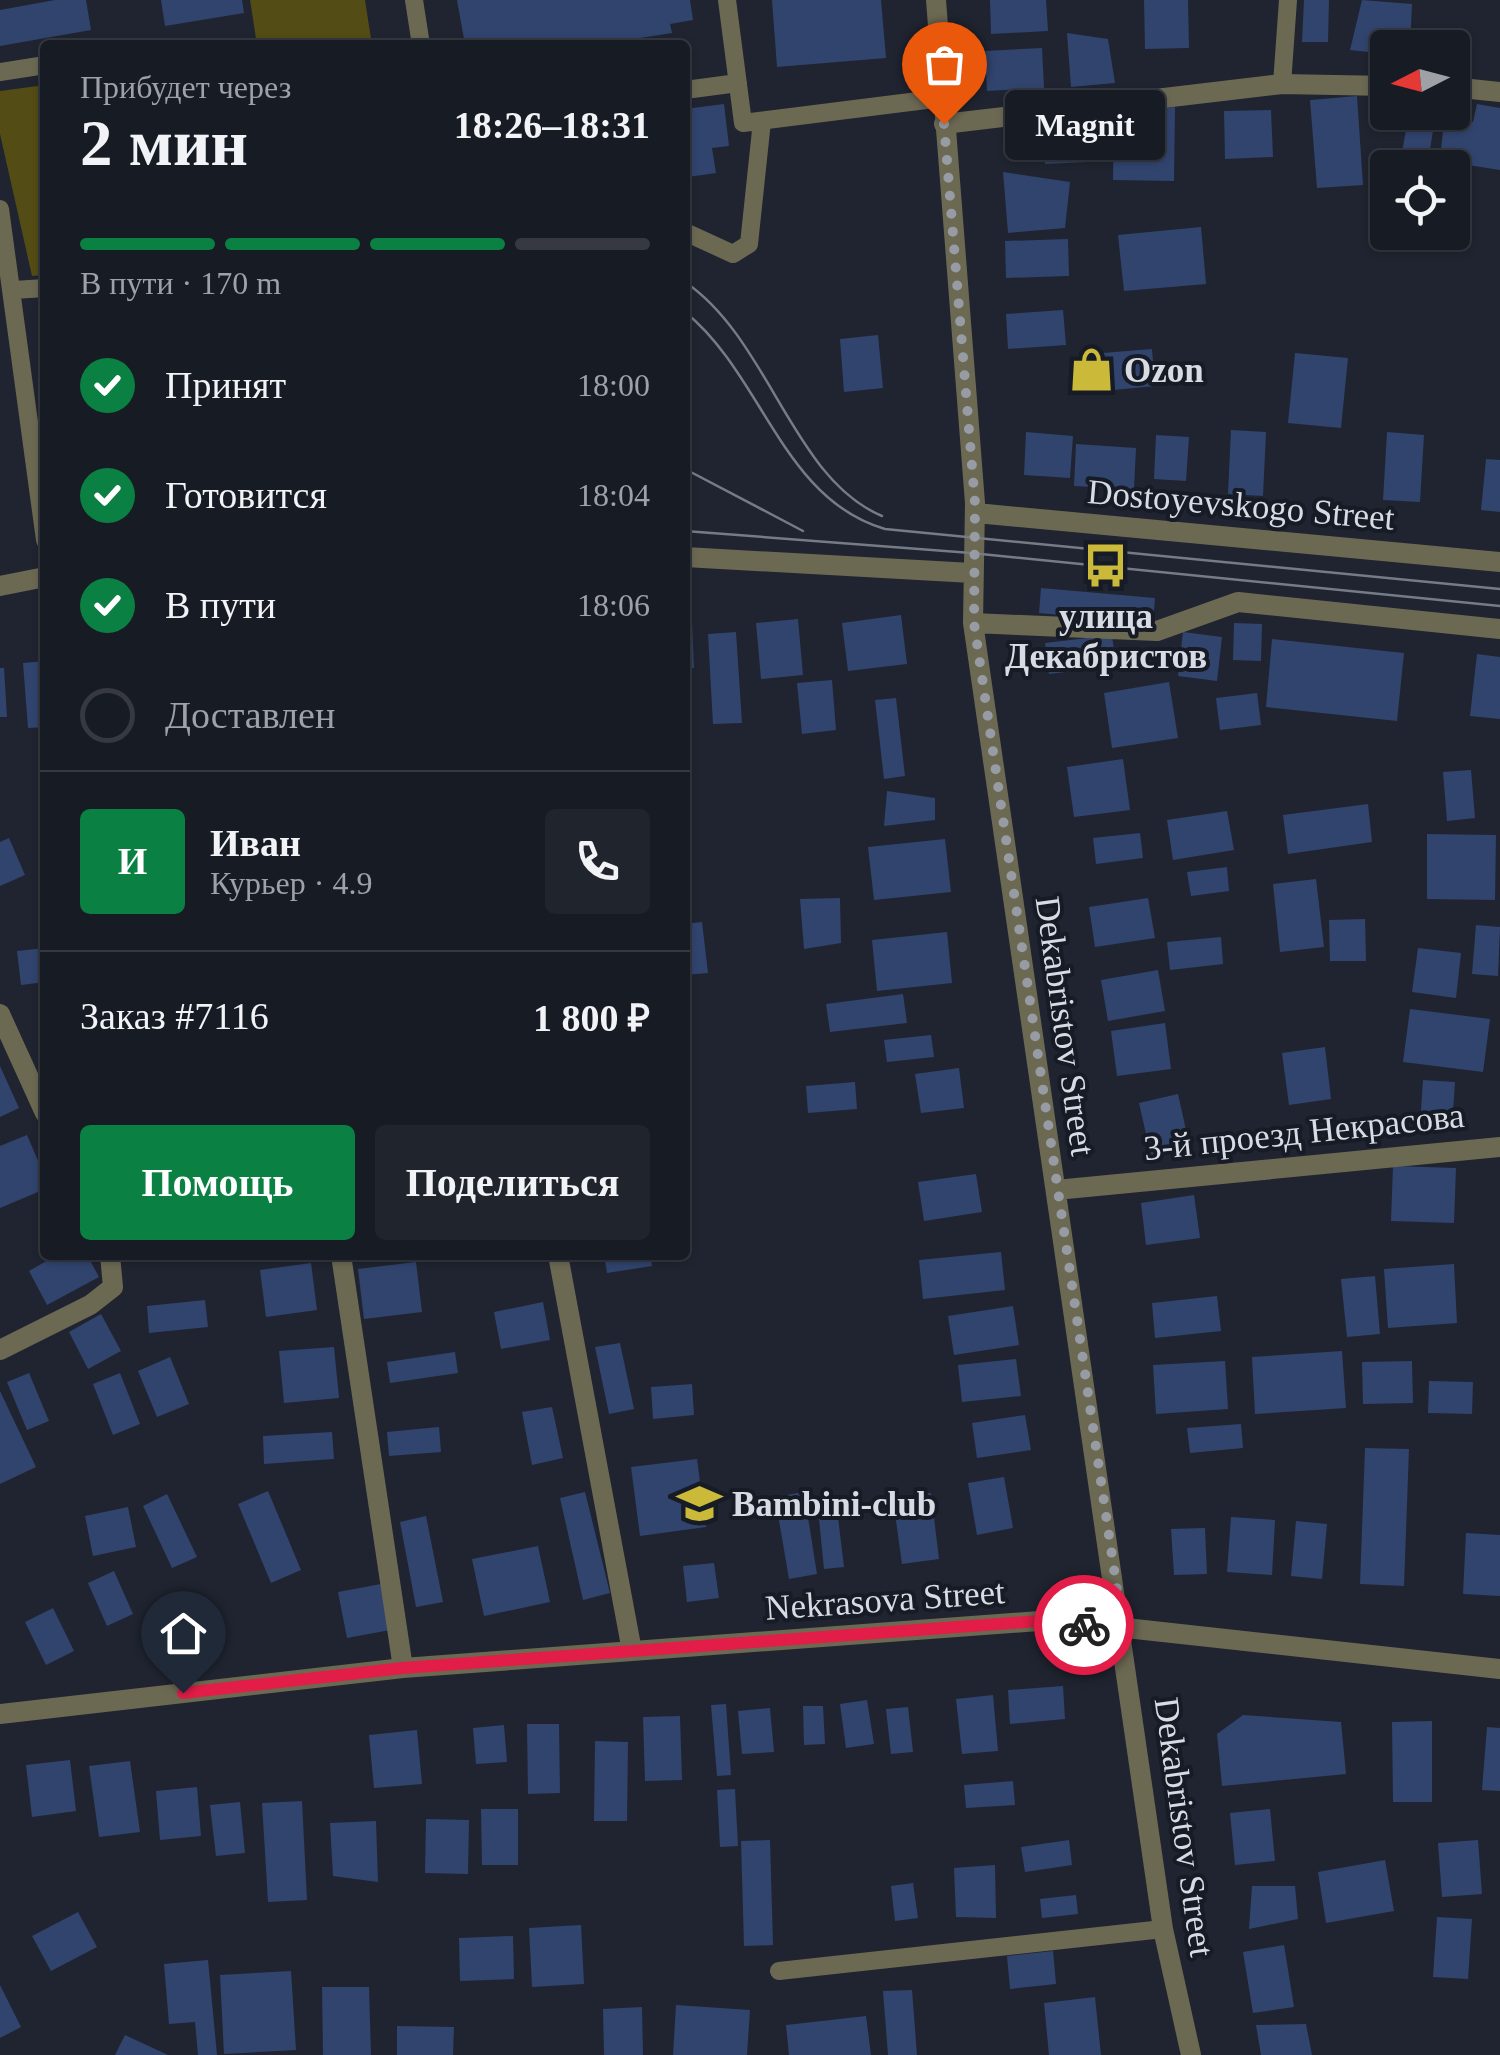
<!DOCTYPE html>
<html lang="ru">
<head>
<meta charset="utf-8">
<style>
	:root { --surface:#171b24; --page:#20242c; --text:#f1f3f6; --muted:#9ea1a6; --line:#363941; --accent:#0b8043 }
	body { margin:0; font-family:Georgia,serif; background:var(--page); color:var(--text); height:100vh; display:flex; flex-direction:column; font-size:38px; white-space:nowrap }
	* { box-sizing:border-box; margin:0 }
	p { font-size:32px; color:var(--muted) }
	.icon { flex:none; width:55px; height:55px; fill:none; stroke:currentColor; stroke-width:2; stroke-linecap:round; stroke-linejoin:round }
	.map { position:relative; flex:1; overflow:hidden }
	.side { position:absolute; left:40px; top:40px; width:650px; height:1220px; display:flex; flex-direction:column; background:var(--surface); border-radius:10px; box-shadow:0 2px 8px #0004,0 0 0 2px var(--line) }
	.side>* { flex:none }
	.needle { width:65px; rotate:264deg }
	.fabs { position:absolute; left:1370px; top:30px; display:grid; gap:20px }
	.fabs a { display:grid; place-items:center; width:100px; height:100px; border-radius:10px; background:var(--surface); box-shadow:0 2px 8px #0004,0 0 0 2px var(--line); font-size:50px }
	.pin { position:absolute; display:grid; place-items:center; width:85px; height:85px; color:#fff; margin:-102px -42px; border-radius:50% 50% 50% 0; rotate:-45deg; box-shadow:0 0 10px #0007 }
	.pin .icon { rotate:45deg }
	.courier { position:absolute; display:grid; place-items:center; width:100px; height:100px; margin:-50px; border:8px solid #e11d48; border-radius:50%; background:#fff; color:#222; box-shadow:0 2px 12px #0007 }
	.bubble { position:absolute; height:70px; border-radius:10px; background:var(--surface); box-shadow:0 2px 8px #0004,0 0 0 2px var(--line); font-size:32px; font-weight:700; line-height:70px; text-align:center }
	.overview em { font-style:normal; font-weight:700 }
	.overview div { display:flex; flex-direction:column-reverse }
	.overview { display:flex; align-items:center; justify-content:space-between; height:170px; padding:0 40px }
	h1 { font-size:65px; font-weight:700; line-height:75px }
	.bar { display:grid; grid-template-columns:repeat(4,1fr); gap:15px 10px; align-content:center; height:120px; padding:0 40px }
	.bar i { height:12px; border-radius:8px; background:var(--line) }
	.bar .current { background:var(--accent) }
	.bar p { grid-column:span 4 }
	.line { display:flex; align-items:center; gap:25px; padding:0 40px; border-top:2px solid var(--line) }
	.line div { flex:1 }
	.round { display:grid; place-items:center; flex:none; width:105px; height:105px; border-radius:10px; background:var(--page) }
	ol { padding:0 40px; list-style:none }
	li { display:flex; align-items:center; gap:30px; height:110px }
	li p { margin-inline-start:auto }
	li .icon { padding:10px; border-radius:50%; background:var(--accent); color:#fff; stroke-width:4 }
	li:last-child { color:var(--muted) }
	li i { width:55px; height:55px; border:5px solid var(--line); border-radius:50% }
	.primary-button { display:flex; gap:20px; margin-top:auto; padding:20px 40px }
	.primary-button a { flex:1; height:115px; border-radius:10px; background:var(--accent); color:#fff; font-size:40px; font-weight:700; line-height:115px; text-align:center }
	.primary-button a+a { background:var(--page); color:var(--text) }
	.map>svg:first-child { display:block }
</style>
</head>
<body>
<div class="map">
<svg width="1500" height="2055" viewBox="0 0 1500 2055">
	<rect width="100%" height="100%" fill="#1f2430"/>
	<path fill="#534c15" d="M250 0H365L372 45H257Z
		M45 85V275L32 276 0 134V91Z"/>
	<path fill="#31446e" d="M55 0H86L91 30 0 46V10Z
		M161 0H242L244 13 165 26Z
		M457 0H690L693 20 670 24 672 33 596 45H474L473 38 464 39Z
		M772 0H881L886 58 777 67Z
		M990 0H1046L1048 31 991 34Z
		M1144 0H1188L1189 48 1145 49Z
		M1304 0H1329L1328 42H1302Z
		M1362 0 1412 4 1410 48H1388V54L1350 50Z
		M1067 33 1108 39 1115 83 1071 87Z
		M1042 48 1044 88 987 91 985 51Z
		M1357 96 1363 185 1317 188 1310 100Z
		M724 104 729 146 712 148 716 173 688 177 685 109Z
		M1477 104 1500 108V170L1468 165 1463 208 1452 206V168H1439L1445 113 1473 122Z
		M1175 107 1174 181 1113 180 1114 112Z
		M1271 110 1273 157 1225 159 1224 111Z
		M1409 112H1436L1427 168 1400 164Z
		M1086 124 1087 162 1045 164 1043 126Z
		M1003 172 1070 182 1065 228 1008 233Z
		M1201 227 1206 284 1124 291 1118 235Z
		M1068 239 1069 276 1006 278 1005 241Z
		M1063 310 1066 345 1008 349 1006 314Z
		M878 335 883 388 844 392 840 339Z
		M1152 349 1155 386 1082 393 1078 355Z
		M1295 353 1348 358 1341 428 1288 423Z
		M1231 430 1266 432 1263 496 1228 494Z
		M1026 432 1073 436 1070 478 1024 475Z
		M1387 432 1424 435 1420 502 1383 500Z
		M1156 435 1189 437 1186 481 1154 479Z
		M1076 444 1136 448 1134 489 1074 486Z
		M1486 459 1500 460V512L1481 510Z
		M1041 588 1155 598 1153 623 1039 613Z
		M901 615 907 664 848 671 842 623Z
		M798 619 803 675 761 679 756 623Z
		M685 622H692L694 668 685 669Z
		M1234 623 1262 624 1261 661 1233 660Z
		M736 632 742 723 713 724 708 634Z
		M1183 632 1222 637 1217 681 1178 676Z
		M1112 635 1116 666 1049 674 1045 643Z
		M1272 639 1404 653 1397 721 1266 707Z
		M1477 654 1500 657V719L1470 716Z
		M45 661V727L28 728 23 663Z
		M0 668H4L7 717H0Z
		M832 680 836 730 802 734 797 683Z
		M1169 682 1178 738 1112 748 1104 693Z
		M1257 693 1261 725 1220 730 1216 698Z
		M896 698 905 776 884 779 875 700Z
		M1123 759 1130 810 1074 817 1067 767Z
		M1471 770 1475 818 1447 821 1443 772Z
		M887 791 935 798V820L884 826Z
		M1368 804 1372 842 1288 854 1283 815Z
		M1227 811 1234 850 1173 860 1167 820Z
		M1140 833 1143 858 1096 864 1093 838Z
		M1427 834 1496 835 1495 900 1427 899Z
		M9 838 25 875 0 886V842Z
		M945 839 951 892 874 900 868 847Z
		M1227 867 1229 891 1191 896 1187 872Z
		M1316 879 1324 947 1280 952 1273 884Z
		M840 898 841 943 804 949 800 899Z
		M1148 898 1155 938 1095 947 1089 907Z
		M1365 919 1366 961H1330L1329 920Z
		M702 922 708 973 685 975V924Z
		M1476 925 1500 927 1498 976 1472 974Z
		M947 932 952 983 877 991 872 940Z
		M1221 937 1223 964 1170 970 1167 942Z
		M45 948V982L21 985 17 951Z
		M1418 948 1461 953 1456 998 1412 992Z
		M1158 970 1165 1011 1108 1021 1101 980Z
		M903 994 907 1023 830 1032 826 1004Z
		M1410 1009 1490 1019 1483 1072 1403 1062Z
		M1165 1023 1171 1069 1117 1076 1111 1031Z
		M931 1035 934 1057 887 1062 884 1040Z
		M1325 1047 1331 1099 1289 1105 1282 1053Z
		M0 1066 19 1108 0 1117Z
		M959 1068 964 1108 921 1113 915 1074Z
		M1423 1080 1455 1082 1452 1126 1420 1124Z
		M855 1082 857 1109 808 1113 806 1086Z
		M1178 1094 1190 1148 1151 1156 1139 1103Z
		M27 1135 45 1177V1189L0 1208V1146Z
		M1393 1166 1456 1168 1454 1223 1391 1221Z
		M976 1174 982 1212 924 1221 918 1182Z
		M1194 1195 1200 1238 1146 1245 1141 1203Z
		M1001 1252 1005 1290 923 1299 919 1260Z
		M57 1255H87L99 1277 47 1305 29 1271Z
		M604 1255H650L652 1266 607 1273Z
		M416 1262 422 1312 364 1319 358 1269Z
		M311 1263 317 1310 266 1317 260 1270Z
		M1454 1264 1457 1323 1388 1328 1384 1269Z
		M1375 1276 1380 1334 1347 1337 1341 1279Z
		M1217 1296 1221 1331 1155 1338 1152 1303Z
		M205 1300 208 1327 149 1333 147 1306Z
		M543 1302 550 1340 501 1349 494 1312Z
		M1013 1306 1019 1345 954 1355 948 1316Z
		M101 1314 121 1351 88 1369 69 1332Z
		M620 1343 634 1409 609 1414 595 1347Z
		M334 1347 339 1398 284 1403 279 1351Z
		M1342 1351 1346 1408 1255 1414 1252 1357Z
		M455 1352 458 1373 390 1383 387 1362Z
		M170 1357 189 1404 157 1417 138 1371Z
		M1016 1359 1021 1396 962 1402 958 1365Z
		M1225 1361 1228 1409 1156 1414 1153 1365Z
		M1412 1361 1413 1403 1363 1404 1362 1362Z
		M29 1373 49 1421 27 1430 7 1382Z
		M120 1373 140 1424 113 1435 93 1384Z
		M1429 1381 1473 1382 1472 1414 1428 1413Z
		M692 1384 694 1415 653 1419 651 1387Z
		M0 1391 36 1467 0 1484Z
		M552 1407 563 1458 532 1465 522 1412Z
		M1025 1415 1031 1450 977 1458 972 1423Z
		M1241 1424 1243 1448 1190 1453 1187 1428Z
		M439 1427 441 1452 389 1456 387 1432Z
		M332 1432 334 1459 264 1464 263 1436Z
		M1365 1448 1409 1449 1404 1586 1360 1584Z
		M697 1459 706 1527 640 1536 631 1467Z
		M1004 1477 1013 1528 977 1535 968 1483Z
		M268 1491 301 1570 271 1583 238 1504Z
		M585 1492 610 1593 583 1600 560 1498Z
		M804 1492 817 1574 789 1579 775 1497Z
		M931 1493 939 1559 902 1564 893 1499Z
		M167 1494 197 1557 172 1568 143 1506Z
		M128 1507 136 1547 93 1556 85 1516Z
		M426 1516 443 1602 416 1607 400 1522Z
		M838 1517 844 1567 824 1569 819 1519Z
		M1231 1517 1275 1520 1272 1575 1227 1572Z
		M1296 1521 1327 1524 1322 1579 1291 1576Z
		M1205 1528 1207 1574 1174 1575 1171 1529Z
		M1466 1533 1500 1535V1596L1463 1594Z
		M538 1546 550 1602 484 1616 472 1559Z
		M714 1563 719 1598 687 1602 683 1566Z
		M114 1571 133 1614 107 1626 88 1583Z
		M381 1584 390 1630 347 1638 338 1592Z
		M53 1608 74 1651 46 1665 25 1622Z
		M1063 1686 1065 1719 1010 1724 1008 1690Z
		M993 1695 998 1751 962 1754 956 1699Z
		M867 1700 874 1744 846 1748 840 1704Z
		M726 1704 731 1775 717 1776 711 1705Z
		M803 1706H823L825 1744 804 1745Z
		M908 1707 913 1752 891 1754 886 1709Z
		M770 1708 774 1752 742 1754 738 1711Z
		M1243 1715 1341 1722 1346 1774 1222 1786 1217 1734Z
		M680 1716 682 1780 645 1781 643 1717Z
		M1432 1721V1802H1393L1392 1722Z
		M527 1724H559L560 1793 528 1794Z
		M504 1725 507 1762 476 1764 473 1728Z
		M1487 1727 1500 1728V1791L1482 1790Z
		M417 1730 422 1784 374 1788 369 1735Z
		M595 1741 628 1742 627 1821H594Z
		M70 1760 76 1811 32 1817 26 1765Z
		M130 1761 140 1832 99 1837 89 1766Z
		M1013 1781 1015 1805 966 1808 964 1785Z
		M197 1787 201 1836 160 1840 156 1791Z
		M735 1789 738 1846 720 1847 717 1790Z
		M302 1801 307 1900 268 1902 262 1803Z
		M240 1802 245 1853 216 1856 210 1805Z
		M481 1809H518V1865H482Z
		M1270 1809 1275 1861 1235 1865 1230 1813Z
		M426 1819 469 1820 468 1874 425 1873Z
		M376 1821 378 1882 333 1876 330 1823Z
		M770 1840 773 1945 744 1946 741 1841Z
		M1069 1840 1072 1865 1025 1872 1021 1847Z
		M1478 1840 1482 1894 1442 1897 1438 1843Z
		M1385 1860 1394 1911 1326 1923 1318 1872Z
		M995 1865 996 1918 956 1917 954 1868Z
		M913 1883 918 1918 895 1921 891 1886Z
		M1252 1886H1295L1298 1919 1249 1929Z
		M1076 1895 1078 1914 1042 1918 1040 1899Z
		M78 1912 97 1947 51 1971 32 1936Z
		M1437 1917 1472 1919 1468 1979 1433 1977Z
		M581 1925 584 1984 532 1987 529 1928Z
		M513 1936 514 1979 460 1981 459 1938Z
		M1284 1945 1294 2007 1253 2013 1243 1952Z
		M1053 1951 1056 1984 1010 1989 1007 1956Z
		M208 1960 217 2055H198L195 2022 169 2024 164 1964Z
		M291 1971 296 2050 224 2054 220 1975Z
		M0 1985 21 2027 0 2038Z
		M322 1987H369L371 2055H323Z
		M912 1990 917 2055H888L883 1991Z
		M1095 1997 1101 2055H1049L1044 2003Z
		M676 2005 750 2010 747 2055H673Z
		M642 2007 643 2055H604L603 2009Z
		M866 2016 871 2055H789L786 2025Z
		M1306 2024 1312 2055H1261L1256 2025Z
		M397 2026 454 2027 453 2055H397Z
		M125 2035 168 2055H115Z"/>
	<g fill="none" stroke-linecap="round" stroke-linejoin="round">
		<path stroke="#6c6953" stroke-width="18" d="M414 0 421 45
			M727 0 743 123 942 98
			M0 72 45 65
			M1282 84 1288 0
			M685 90 738 83
			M0 209 45 540
			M685 232 733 254 749 244 762 121
			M14 290 45 288
			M779 1971 1163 1929"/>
		<path stroke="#6c6953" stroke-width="20" d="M936 0 975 503 973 623 1163 1929 1191 2055
			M1452 87 1500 92
			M944 124 1282 84 1388 86
			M976 513 1500 562
			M685 557 972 573
			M0 586 45 577
			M973 623 1157 631 1238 602 1500 629
			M0 1014 45 1113
			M1056 1190 1500 1147
			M341 1255 403 1668
			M558 1255 632 1651
			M0 1350 90 1305 113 1287 110 1255
			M0 1714 403 1668 1053 1620 1500 1669"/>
		<path stroke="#777b85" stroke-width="2.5" d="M685 282C770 340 792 478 882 516
			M685 312C763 375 782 499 885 529L1500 589
			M685 469 803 531
			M685 531 971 553 1500 606"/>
	</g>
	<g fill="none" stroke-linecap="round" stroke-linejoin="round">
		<path stroke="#979ba4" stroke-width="10" stroke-dasharray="0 18" d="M944 124 975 503 974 623 1123 1630 1084 1625"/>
		<path stroke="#e11d48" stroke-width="12" d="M183 1693 403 1668 1053 1620 1084 1625"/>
	</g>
	<defs>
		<symbol id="shop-bare" viewBox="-9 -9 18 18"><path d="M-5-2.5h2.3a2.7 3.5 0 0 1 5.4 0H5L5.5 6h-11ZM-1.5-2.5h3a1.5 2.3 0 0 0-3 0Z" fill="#cbba39" stroke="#161b26" stroke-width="2.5" paint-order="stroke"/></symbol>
		<symbol id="bus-bare" viewBox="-9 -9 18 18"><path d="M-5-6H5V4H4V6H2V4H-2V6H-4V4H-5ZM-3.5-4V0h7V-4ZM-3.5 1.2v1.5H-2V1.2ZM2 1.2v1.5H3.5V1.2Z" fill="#cbba39" stroke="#161b26" stroke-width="2.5" paint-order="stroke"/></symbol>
		<symbol id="school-bare" viewBox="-9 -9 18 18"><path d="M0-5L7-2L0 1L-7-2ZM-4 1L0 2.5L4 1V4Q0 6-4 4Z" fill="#cbba39" stroke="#161b26" stroke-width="2.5" paint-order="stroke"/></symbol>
	</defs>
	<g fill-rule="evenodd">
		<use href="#shop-bare" x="1060" y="338" width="63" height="63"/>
		<use href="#bus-bare" x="1074" y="534" width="63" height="63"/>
		<use href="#school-bare" x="668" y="1472" width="63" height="63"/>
	</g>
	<g text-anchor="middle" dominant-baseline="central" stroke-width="8" stroke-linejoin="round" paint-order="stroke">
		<g font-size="35" font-weight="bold" fill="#d7dbe3" stroke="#161b26" text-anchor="start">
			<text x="1124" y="370">Ozon</text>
			<text x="1106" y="616" text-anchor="middle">улица<tspan x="1106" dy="40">Декабристов</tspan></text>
			<text x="732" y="1504">Bambini-club</text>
		</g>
		<g font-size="35" fill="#d7dbe3" stroke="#161b26">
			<text transform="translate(1241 505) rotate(5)">Dostoyevskogo Street</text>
			<text transform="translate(1065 1026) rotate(82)">Dekabristov Street</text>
			<text transform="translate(1304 1132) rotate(-6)">3-й проезд Некрасова</text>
			<text transform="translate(885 1600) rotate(-4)">Nekrasova Street</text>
			<text transform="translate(1184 1827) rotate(82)">Dekabristov Street</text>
		</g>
	</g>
</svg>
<div class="fabs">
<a><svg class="needle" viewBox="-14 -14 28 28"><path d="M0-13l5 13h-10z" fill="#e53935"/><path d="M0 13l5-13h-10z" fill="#9ea1a6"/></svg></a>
<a><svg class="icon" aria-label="locate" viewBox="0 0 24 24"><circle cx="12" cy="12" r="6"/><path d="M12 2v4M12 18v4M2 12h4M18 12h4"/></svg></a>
</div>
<div class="pin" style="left:944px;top:124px;background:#ea580c"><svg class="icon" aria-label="bag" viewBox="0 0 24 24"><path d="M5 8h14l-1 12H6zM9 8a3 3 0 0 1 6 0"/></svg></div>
<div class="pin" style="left:183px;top:1693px;background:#1f2937"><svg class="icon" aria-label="home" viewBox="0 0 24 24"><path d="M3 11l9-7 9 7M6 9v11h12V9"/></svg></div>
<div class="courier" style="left:1084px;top:1625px"><svg class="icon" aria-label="bike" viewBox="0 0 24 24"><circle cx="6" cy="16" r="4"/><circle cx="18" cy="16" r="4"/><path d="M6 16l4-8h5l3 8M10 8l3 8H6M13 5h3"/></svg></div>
<div class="bubble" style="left:1005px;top:90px;width:160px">Magnit</div>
<section class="side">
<div class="overview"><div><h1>2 мин</h1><p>Прибудет через</p></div><em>18:26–18:31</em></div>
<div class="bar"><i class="current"></i><i class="current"></i><i class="current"></i><i></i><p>В пути · 170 m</p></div>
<ol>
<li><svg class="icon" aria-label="check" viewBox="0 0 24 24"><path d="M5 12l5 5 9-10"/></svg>Принят<p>18:00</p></li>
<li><svg class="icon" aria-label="check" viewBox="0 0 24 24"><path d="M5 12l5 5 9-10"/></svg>Готовится<p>18:04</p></li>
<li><svg class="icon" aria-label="check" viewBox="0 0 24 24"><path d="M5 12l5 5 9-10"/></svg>В пути<p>18:06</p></li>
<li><i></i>Доставлен</li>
</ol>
<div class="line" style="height:180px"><b class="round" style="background:var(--accent);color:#fff">И</b><div><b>Иван</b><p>Курьер · 4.9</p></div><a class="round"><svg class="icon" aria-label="phone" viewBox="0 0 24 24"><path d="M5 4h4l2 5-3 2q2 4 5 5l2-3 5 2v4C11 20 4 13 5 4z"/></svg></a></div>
<div class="line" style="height:130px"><div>Заказ #7116</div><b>1 800 ₽</b></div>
<div class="primary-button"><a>Помощь</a><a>Поделиться</a></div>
</section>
</div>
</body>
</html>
